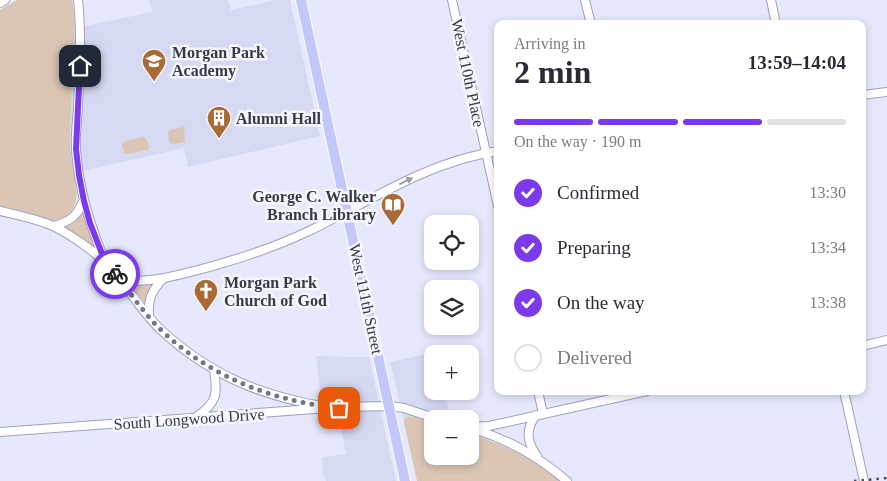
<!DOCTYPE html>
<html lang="en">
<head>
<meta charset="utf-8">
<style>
	:root { --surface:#fff; --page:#f2f2f3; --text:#2b2b33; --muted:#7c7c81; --line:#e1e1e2; --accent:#7c3aed }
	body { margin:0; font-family:Georgia,serif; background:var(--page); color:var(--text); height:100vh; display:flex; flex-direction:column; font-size:19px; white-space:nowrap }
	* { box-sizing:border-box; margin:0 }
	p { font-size:16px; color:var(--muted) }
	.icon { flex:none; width:28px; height:28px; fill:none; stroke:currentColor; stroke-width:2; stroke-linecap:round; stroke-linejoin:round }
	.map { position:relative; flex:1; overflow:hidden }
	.sheet { position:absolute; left:494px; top:20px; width:372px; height:375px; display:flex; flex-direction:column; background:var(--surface); border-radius:10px; box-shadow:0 2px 8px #0003 }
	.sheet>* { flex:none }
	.tools { position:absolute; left:424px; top:215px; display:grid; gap:10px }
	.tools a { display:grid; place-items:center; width:55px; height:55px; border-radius:10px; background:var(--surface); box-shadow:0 2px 8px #0003; font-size:25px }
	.pin { position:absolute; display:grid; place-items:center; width:42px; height:42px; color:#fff; margin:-21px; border-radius:10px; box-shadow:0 2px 8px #0006 }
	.courier { position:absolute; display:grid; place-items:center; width:50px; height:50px; margin:-25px; border:4px solid #7c3aed; border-radius:50%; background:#fff; color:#222; box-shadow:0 1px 6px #0007 }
	.overview em { font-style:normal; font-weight:700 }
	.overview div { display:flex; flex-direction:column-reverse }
	.overview { display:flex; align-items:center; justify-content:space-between; height:85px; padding:0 20px }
	h1 { font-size:32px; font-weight:700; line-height:38px }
	.bar { display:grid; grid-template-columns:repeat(4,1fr); gap:8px 5px; align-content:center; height:60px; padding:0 20px }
	.bar i { height:6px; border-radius:4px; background:var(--line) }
	.bar .selected { background:var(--accent) }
	.bar p { grid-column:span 4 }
	ol { padding:0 20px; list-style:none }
	li { display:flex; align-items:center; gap:15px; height:55px }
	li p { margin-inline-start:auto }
	li .icon { padding:5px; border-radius:50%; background:var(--accent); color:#fff; stroke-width:4 }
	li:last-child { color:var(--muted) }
	li i { width:28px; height:28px; border:2px solid var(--line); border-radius:50% }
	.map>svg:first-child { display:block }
</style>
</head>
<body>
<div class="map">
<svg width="887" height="481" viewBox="0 0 887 481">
	<rect width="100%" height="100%" fill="#e6e9fd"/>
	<path fill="#d6d9f2" d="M17 0H72L75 28 152 12 149 0H228L231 10 276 0H290L320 136 188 167 184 148 74 173 77 194 75 205 72 210 68 215 56 221 51 220 19 211 0 207V10Z
		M436 352 437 354H432V391H445L451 419H432V422L416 417 405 418 404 419 390 362Z
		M316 356 369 357 396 481H326L325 477H323L322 457 346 454 337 408 322 406Z"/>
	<path fill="#dbc5b5" d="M17 0H72C76 19 74 38 74 57 72 86 70 116 70 145 70 161 80 192 75 205 71 215 60 221 51 220L19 211 0 207V10Z
		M184 127 185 142 173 144 169 143 168 132 170 130Z
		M144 137 147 140 149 147 148 150 127 154 124 153 122 144 125 141Z
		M83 213 96 247 95 248 66 229 65 227 74 223Z
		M130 285H152L147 295 145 303Z
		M407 417H416L432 422V456H470V433C494 442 517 451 539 464 546 469 554 475 561 481H417L404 423V419Z"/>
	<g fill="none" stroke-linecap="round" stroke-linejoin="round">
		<defs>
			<path id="minor" d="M78 0C82 36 79 72 78 108 77 122 75 136 76 150 79 191 90 224 105 262
				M452 0 498 206
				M585 0 591 24
				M771 0 776 24
				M0 3 5 0
				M862 95 887 92
				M0 211C17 215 39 219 55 227 71 235 94 251 107 264 126 284 140 310 160 329 207 373 258 395 321 406
				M54 226C70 221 77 217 83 201
				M119 279C147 284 171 277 198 270 236 260 273 248 309 231 322 225 334 218 346 212 394 186 443 159 498 151
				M149 317C148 300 151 291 163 279
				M862 346 887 340
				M538 391 543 414
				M844 391 864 481
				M536 415C525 430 527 442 537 456
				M196 417C217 403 218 394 214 370
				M470 427 489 426 647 391
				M473 429C510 440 537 456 567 481
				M0 432 341 407 390 406 404 408 437 419"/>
			<path id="major" d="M301 0 405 481"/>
		</defs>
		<use href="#minor" stroke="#9da1c0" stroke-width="10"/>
		<use href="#major" stroke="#fff" stroke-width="12"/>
		<use href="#minor" stroke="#fff" stroke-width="8"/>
		<use href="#major" stroke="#c4c7fb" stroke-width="10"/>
		<path stroke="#4c4e5c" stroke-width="2.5" stroke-dasharray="2.5 5" stroke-linecap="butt" d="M854 481 887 478"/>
	</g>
	<defs><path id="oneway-solid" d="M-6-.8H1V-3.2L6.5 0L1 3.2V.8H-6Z" transform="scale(1.25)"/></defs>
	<use fill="#9b9ca2" href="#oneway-solid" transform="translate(406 181) rotate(-26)"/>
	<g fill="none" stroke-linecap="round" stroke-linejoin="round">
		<path stroke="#747786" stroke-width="5" stroke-dasharray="0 9" d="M115 274C130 292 143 312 159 328 208 376 273 402 341 408H339"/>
		<path stroke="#7c3aed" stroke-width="6" d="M80 66 76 149 79 175 84 201 90 223 106 264 115 274"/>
	</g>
	<defs>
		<symbol id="school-pin" viewBox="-11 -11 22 30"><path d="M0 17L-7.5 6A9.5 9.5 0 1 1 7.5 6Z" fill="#aa6a33" stroke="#f6f7fe"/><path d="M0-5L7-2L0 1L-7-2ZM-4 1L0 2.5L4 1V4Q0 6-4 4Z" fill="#fff"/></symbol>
		<symbol id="building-pin" viewBox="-11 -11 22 30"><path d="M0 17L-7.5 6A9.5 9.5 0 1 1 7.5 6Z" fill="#aa6a33" stroke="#f6f7fe"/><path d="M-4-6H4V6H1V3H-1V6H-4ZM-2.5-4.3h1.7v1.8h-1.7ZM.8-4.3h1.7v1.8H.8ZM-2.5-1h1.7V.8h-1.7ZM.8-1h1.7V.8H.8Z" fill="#fff"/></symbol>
		<symbol id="library-pin" viewBox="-11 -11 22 30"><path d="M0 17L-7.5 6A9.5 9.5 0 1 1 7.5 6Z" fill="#aa6a33" stroke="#f6f7fe"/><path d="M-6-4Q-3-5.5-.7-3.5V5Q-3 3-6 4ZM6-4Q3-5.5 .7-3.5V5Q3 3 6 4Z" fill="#fff"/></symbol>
		<symbol id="church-pin" viewBox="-11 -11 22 30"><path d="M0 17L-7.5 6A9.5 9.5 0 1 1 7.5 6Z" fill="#aa6a33" stroke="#f6f7fe"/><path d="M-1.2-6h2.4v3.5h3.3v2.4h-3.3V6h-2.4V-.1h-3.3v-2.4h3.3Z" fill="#fff"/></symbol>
	</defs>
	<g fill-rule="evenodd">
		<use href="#school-pin" x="140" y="47" width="28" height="38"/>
		<use href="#building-pin" x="205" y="104" width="28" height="38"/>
		<use href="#library-pin" x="379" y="191" width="28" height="38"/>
		<use href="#church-pin" x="192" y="277" width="28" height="38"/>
	</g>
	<g text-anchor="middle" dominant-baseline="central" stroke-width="5" stroke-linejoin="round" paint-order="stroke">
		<g font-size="16" font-weight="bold" fill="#373946" stroke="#f6f7fe" text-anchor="start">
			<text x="172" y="52">Morgan Park<tspan x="172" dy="18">Academy</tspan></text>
			<text x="236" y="118">Alumni Hall</text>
			<text x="376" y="196" text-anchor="end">George C. Walker<tspan x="376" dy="18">Branch Library</tspan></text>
			<text x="224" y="282">Morgan Park<tspan x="224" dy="18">Church of God</tspan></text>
		</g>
		<g font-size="16" fill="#373946" stroke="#f6f7fe">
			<text transform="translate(468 73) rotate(78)">West 110th Place</text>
			<text transform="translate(366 299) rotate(78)">West 111th Street</text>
			<text transform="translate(189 419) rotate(-4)">South Longwood Drive</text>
		</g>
	</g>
</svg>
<div class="tools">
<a><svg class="icon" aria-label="locate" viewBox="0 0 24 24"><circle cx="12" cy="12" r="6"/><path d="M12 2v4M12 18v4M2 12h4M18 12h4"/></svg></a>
<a><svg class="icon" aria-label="layers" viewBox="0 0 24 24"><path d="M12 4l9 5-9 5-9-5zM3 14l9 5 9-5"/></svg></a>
<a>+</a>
<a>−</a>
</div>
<div class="pin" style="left:339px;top:408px;background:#ea580c"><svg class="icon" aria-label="bag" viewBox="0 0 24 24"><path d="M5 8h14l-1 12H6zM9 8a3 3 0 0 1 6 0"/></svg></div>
<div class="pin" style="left:80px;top:66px;background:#1f2937"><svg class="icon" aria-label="home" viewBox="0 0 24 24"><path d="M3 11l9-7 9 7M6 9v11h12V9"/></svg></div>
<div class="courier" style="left:115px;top:274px"><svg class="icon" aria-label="bike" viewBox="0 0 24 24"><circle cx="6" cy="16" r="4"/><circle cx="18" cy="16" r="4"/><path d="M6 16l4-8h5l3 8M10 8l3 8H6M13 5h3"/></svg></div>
<section class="sheet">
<div class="overview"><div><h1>2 min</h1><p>Arriving in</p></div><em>13:59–14:04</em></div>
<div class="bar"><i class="selected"></i><i class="selected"></i><i class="selected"></i><i></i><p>On the way · 190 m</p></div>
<ol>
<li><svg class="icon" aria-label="check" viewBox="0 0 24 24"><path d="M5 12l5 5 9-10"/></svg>Confirmed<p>13:30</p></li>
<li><svg class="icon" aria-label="check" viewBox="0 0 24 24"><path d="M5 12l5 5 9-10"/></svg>Preparing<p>13:34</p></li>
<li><svg class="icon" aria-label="check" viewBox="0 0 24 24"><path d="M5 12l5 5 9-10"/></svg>On the way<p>13:38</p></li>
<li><i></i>Delivered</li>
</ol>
</section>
</div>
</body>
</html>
